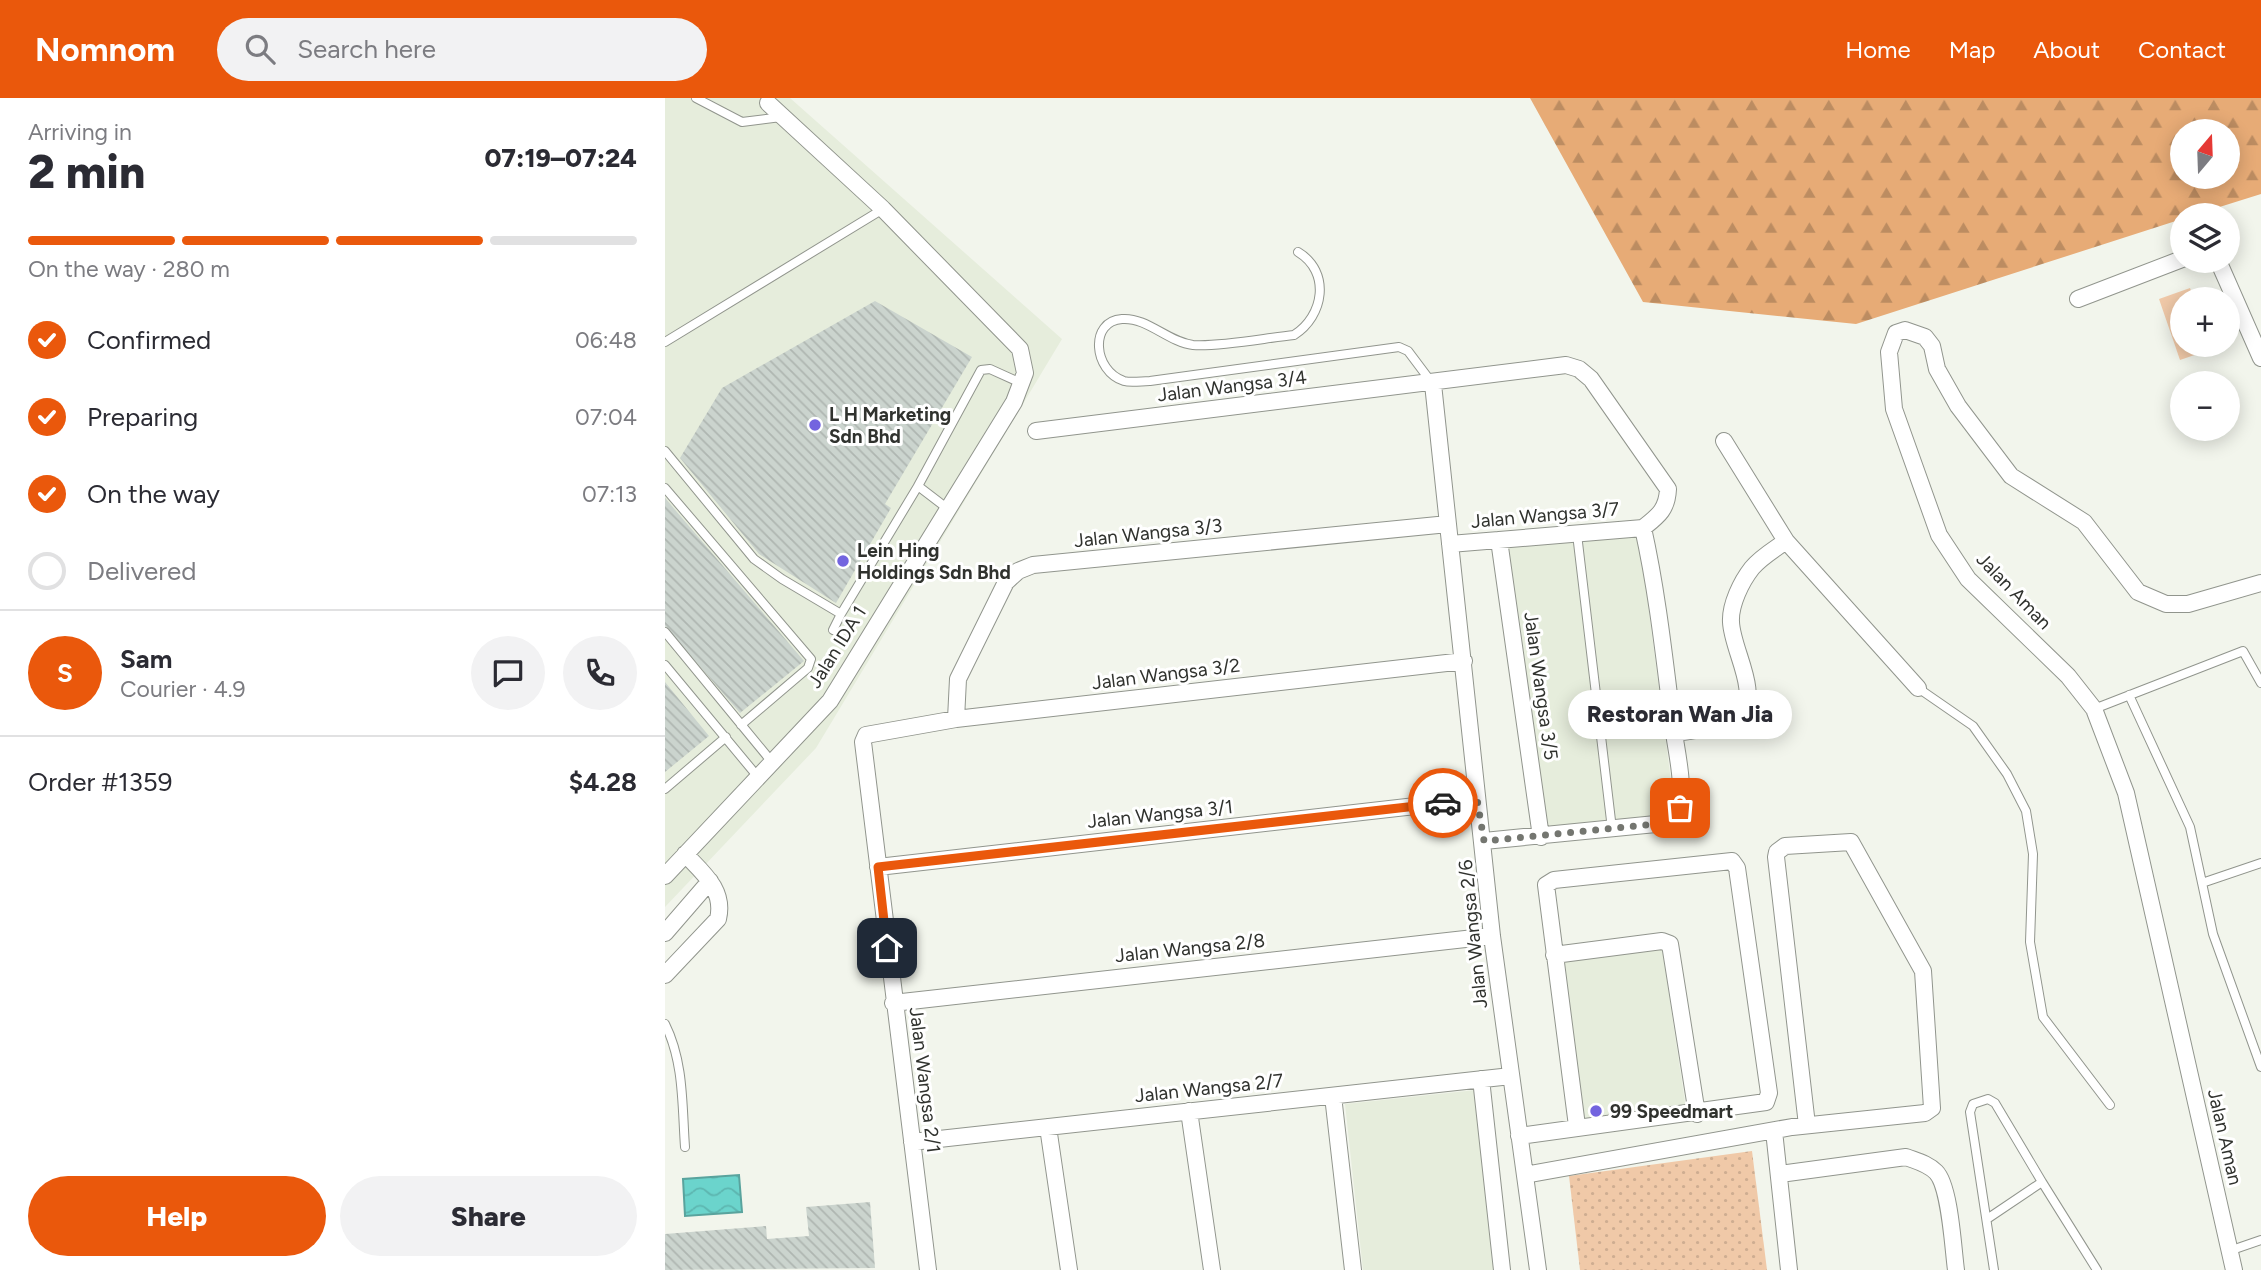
<!DOCTYPE html>
<html lang="en">
<head>
<meta charset="utf-8">
<style>
	:root { --surface:#fff; --page:#f2f2f3; --text:#2b2b33; --muted:#7c7c81; --line:#e1e1e2; --accent:#ea580c }
	body { margin:0; font-family:Figtree,sans-serif; background:var(--page); color:var(--text); height:100vh; display:flex; flex-direction:column; font-size:26px; white-space:nowrap }
	* { box-sizing:border-box; margin:0 }
	p { font-size:23px; color:var(--muted) }
	.icon { flex:none; width:38px; height:38px; fill:none; stroke:currentColor; stroke-width:2; stroke-linecap:round; stroke-linejoin:round }
	.map { position:relative; flex:1; overflow:hidden }
	.details { display:flex; flex-direction:column; background:var(--surface); width:665px }
	.details>* { flex:none }
	.needle { width:46px; rotate:19deg }
	.controls { position:absolute; left:1505px; top:21px; display:grid; gap:14px }
	.controls a { display:grid; place-items:center; width:70px; height:70px; border-radius:50%; background:var(--surface); box-shadow:0 4px 18px #0003; font-size:35px }
	.pin { position:absolute; display:grid; place-items:center; width:60px; height:60px; color:#fff; margin:-30px; border-radius:14px; box-shadow:0 4px 10px #0006 }
	.courier { position:absolute; display:grid; place-items:center; width:70px; height:70px; margin:-35px; border:5px solid #ea580c; border-radius:50%; background:#fff; color:#222; box-shadow:0 2px 9px #0007 }
	.bubble { position:absolute; height:49px; border-radius:24px; background:var(--surface); box-shadow:0 4px 18px #0003; font-size:23px; font-weight:800; line-height:49px; text-align:center }
	.head em { font-style:normal; font-weight:800 }
	.head div { display:flex; flex-direction:column-reverse }
	.head { display:flex; align-items:center; justify-content:space-between; height:119px; padding:0 28px }
	h1 { font-size:46px; font-weight:800; line-height:52px }
	.bar { display:grid; grid-template-columns:repeat(4,1fr); gap:10px 7px; align-content:center; height:84px; padding:0 28px }
	.bar i { height:9px; border-radius:5px; background:var(--line) }
	.bar .on { background:var(--accent) }
	.bar p { grid-column:span 4 }
	.line { display:flex; align-items:center; gap:18px; padding:0 28px; border-top:2px solid var(--line) }
	.line div { flex:1 }
	.round { display:grid; place-items:center; flex:none; width:74px; height:74px; border-radius:37px; background:var(--page) }
	ol { padding:0 28px; list-style:none }
	li { display:flex; align-items:center; gap:21px; height:77px }
	li p { margin-inline-start:auto }
	li .icon { padding:7px; border-radius:50%; background:var(--accent); color:#fff; stroke-width:4 }
	li:last-child { color:var(--muted) }
	li i { width:38px; height:38px; border:4px solid var(--line); border-radius:50% }
	.primary-button { display:flex; gap:14px; margin-top:auto; padding:14px 28px }
	.primary-button a { flex:1; height:80px; border-radius:42px; background:var(--accent); color:#fff; font-size:28px; font-weight:800; line-height:80px; text-align:center }
	.primary-button a+a { background:var(--page); color:var(--text) }
	header { display:flex; align-items:center; gap:42px; box-sizing:border-box; height:98px; padding:0 35px; background:var(--accent); color:#fff }
	header strong { font-size:33px }
	nav { display:flex; gap:38px; margin-inline-start:auto; font-size:24px }
	.search { width:490px; height:63px; background:var(--page); display:flex; align-items:center; gap:18px; box-sizing:border-box; padding:0 24px; border-radius:38px; color:var(--muted); font-size:26px }
	main { display:flex; flex:1; min-height:0 }
	.map>svg:first-child { display:block }
</style>
</head>
<body>
<header>
<strong>Nomnom</strong>
<div class="search"><svg class="icon" aria-label="search" viewBox="0 0 24 24"><circle cx="10" cy="10" r="6"/><path d="M15 15l6 6"/></svg>Search here</div>
<nav><a>Home</a><a>Map</a><a>About</a><a>Contact</a></nav>
</header>
<main>
<section class="details">
<div class="head"><div><h1>2 min</h1><p>Arriving in</p></div><em>07:19–07:24</em></div>
<div class="bar"><i class="on"></i><i class="on"></i><i class="on"></i><i></i><p>On the way · 280 m</p></div>
<ol>
<li><svg class="icon" aria-label="check" viewBox="0 0 24 24"><path d="M5 12l5 5 9-10"/></svg>Confirmed<p>06:48</p></li>
<li><svg class="icon" aria-label="check" viewBox="0 0 24 24"><path d="M5 12l5 5 9-10"/></svg>Preparing<p>07:04</p></li>
<li><svg class="icon" aria-label="check" viewBox="0 0 24 24"><path d="M5 12l5 5 9-10"/></svg>On the way<p>07:13</p></li>
<li><i></i>Delivered</li>
</ol>
<div class="line" style="height:126px"><b class="round" style="background:var(--accent);color:#fff">S</b><div><b>Sam</b><p>Courier · 4.9</p></div><a class="round"><svg class="icon" aria-label="chat" viewBox="0 0 24 24"><path d="M4 5h16v11H9l-5 4z"/></svg></a><a class="round"><svg class="icon" aria-label="phone" viewBox="0 0 24 24"><path d="M5 4h4l2 5-3 2q2 4 5 5l2-3 5 2v4C11 20 4 13 5 4z"/></svg></a></div>
<div class="line" style="height:91px"><div>Order #1359</div><b>$4.28</b></div>
<div class="primary-button"><a>Help</a><a>Share</a></div>
</section>
<div class="map">
<svg width="1596" height="1172" viewBox="0 0 1596 1172">
	<defs>
		<pattern id="forest-firs" width="22" height="20" patternUnits="userSpaceOnUse" patternTransform="scale(1.75)"><rect width="22" height="20" fill="#e7ab76"/><path d="M5 1l3.5 6h-7zM16 11l3.5 6h-7z" fill="#bc8c61"/></pattern>
		<pattern id="park-dots" width="8" height="8" patternUnits="userSpaceOnUse" patternTransform="scale(1.75)"><rect width="8" height="8" fill="#f0c9a8"/><path d="M2 2h.1M6 6h.1" fill="none" stroke="#cead91" stroke-width="1.8" stroke-linecap="round"/></pattern>
		<pattern id="water-waves" width="16" height="10" patternUnits="userSpaceOnUse" patternTransform="scale(1.75)"><rect width="16" height="10" fill="#6bd4cc"/><path d="M0 5q4-4 8 0t8 0" fill="none" stroke="#5db6b0"/></pattern>
		<pattern id="building-back-hatch" width="6" height="6" patternUnits="userSpaceOnUse" patternTransform="scale(1.75)"><rect width="6" height="6" fill="#cbd4ce"/><path d="M-1 5l2 2M0 0l6 6M5-1l2 2" fill="none" stroke="#afb6b1"/></pattern>
	</defs>
	<rect width="100%" height="100%" fill="#f2f5ec"/>
	<path fill="#e6eddc" d="M0 0H125L397 241 151 650 0 809Z
		M974 437 1009 706 1002 717 881 732 841 447Z
		M997 850 1021 1011 918 1022 896 864Z
		M811 992 831 1172H698L680 1006Z"/>
	<path fill="#f0c9a8" d="M1525 190 1529 201H1517V247H1545L1547 251 1515 262 1494 201Z"/>
	<path fill="url(#forest-firs)" fill-rule="evenodd" d="M865 0H1596V96L1529 117H1517V121L1191 226 978 204ZM1517 33H1563V79H1517Z"/>
	<path fill="url(#park-dots)" d="M1087 1053 1102 1172H915L904 1078Z"/>
	<path fill="url(#water-waves)" stroke="#59a39d" stroke-width="2" d="M74 1077 77 1114 20 1118 18 1081Z"/>
	<path fill="url(#building-back-hatch)" d="M210 203 307 259 220 406 226 410 171 505 94 456 15 360 57 290Z
		M0 400 139 563 75 615 0 528Z
		M0 584 44 638 0 674Z
		M205 1104 210 1170 0 1172V1136L101 1128 102 1141 144 1138 141 1109Z"/>
	<g fill="none" stroke-linecap="round" stroke-linejoin="round">
		<defs>
			<path id="lane" d="M31 0 77 24 116 19
				M633 154C666 174 659 218 629 237 600 240 555 249 528 247 503 244 482 219 457 221 424 223 428 273 459 283 466 285 477 283 485 283L734 249 743 253 767 285
				M0 244 218 111
				M0 353 89 461 117 481 176 516 253 388 283 411
				M253 388 316 272 325 271 358 286
				M0 390 146 561 143 570 76 627
				M912 436 947 731
				M168 532 176 516
				M0 534 107 664
				M0 567 93 679
				M1253 590 1308 628 1342 676 1361 713 1368 756 1365 844 1378 919 1445 1007
				M1464 597 1525 729 1548 836 1596 969
				M1429 611 1578 553 1596 585
				M0 691 61 639
				M1537 785 1596 765
				M0 926C19 964 17 1007 20 1049
				M1322 1121 1377 1084 1432 1172
				M1564 1153 1596 1142
				M1329 1172 1305 1014 1308 1006 1323 1001 1330 1005 1377 1084"/>
			<path id="street" d="M1549 163 1555 167 1596 260
				M1413 201 1517 161
				M768 286 827 838 873 1172
				M371 333 901 267 914 271 926 281 1003 391C1002 412 993 418 978 430
				M1059 343 1121 443 1253 590
				M834 442 876 739
				M785 446 978 430
				M291 621 293 581 341 484 353 473 368 467 783 426
				M1009 636C1028 631 1061 631 1075 616 1096 595 1067 552 1066 524 1065 507 1076 484 1087 470 1096 459 1110 451 1121 443
				M819 743 1001 725 1012 717C1022 689 1010 650 1007 621 999 557 992 493 978 430
				M213 769 812 701
				M0 778 165 603 349 304 360 275 355 251 218 111 103 5
				M0 835 45 783
				M889 857 997 843 1005 846 1032 1016
				M0 877 53 821C60 792 38 775 20 756
				M228 905 827 838
				M816 981 837 1172
				M668 998 688 1172
				M524 1013 547 1172
				M383 1029 404 1172
				M1109 1033 1124 1172
				M854 1038 1101 1004 1104 995 1072 770 1067 763 889 782 881 787 912 1028
				M247 1044 846 978
				M1115 1076 1241 1059C1251 1063 1262 1065 1271 1074 1285 1088 1288 1150 1291 1172
				M860 1077 1127 1029 1260 1015 1267 1010 1258 873 1186 744 1120 748 1112 754 1111 759 1142 1027
				M263 1172 198 644 201 637 291 621 799 563
				M1569 1172 1461 695 1429 611 1403 578 1303 481 1274 437 1229 311 1224 254 1231 235 1240 232 1260 239 1267 248 1272 271 1293 308 1346 378 1419 424 1473 494 1501 506H1523L1596 485"/>
		</defs>
		<use href="#lane" stroke="#91958d" stroke-width="10"/>
		<use href="#street" stroke="#91958d" stroke-width="18"/>
		<use href="#lane" stroke="#fff" stroke-width="8"/>
		<use href="#street" stroke="#fff" stroke-width="16"/>
	</g>
	<g fill="none" stroke-linecap="round" stroke-linejoin="round">
		<path stroke="#747670" stroke-width="7" stroke-dasharray="0 12.6" d="M778 705 812 701 819 743 1001 725 1013 717 1015 710"/>
		<path stroke="#ea580c" stroke-width="9" d="M222 850 213 769 778 705"/>
	</g>
	<g fill="#7364df" stroke="#fff" stroke-width="2.5">
		<circle cx="150" cy="327" r="7"/>
		<circle cx="178" cy="463" r="7"/>
		<circle cx="931" cy="1013" r="7"/>
	</g>
	<g text-anchor="middle" dominant-baseline="central" stroke-width="6" stroke-linejoin="round" paint-order="stroke">
		<g font-size="19" fill="#30322e" stroke="#fff">
			<text transform="translate(567 288) rotate(-7)">Jalan Wangsa 3/4</text>
			<text transform="translate(880 417) rotate(-5)">Jalan Wangsa 3/7</text>
			<text transform="translate(483 435) rotate(-6)">Jalan Wangsa 3/3</text>
			<text transform="translate(1349 493) rotate(46)">Jalan Aman</text>
			<text transform="translate(172 549) rotate(-58)">Jalan IDA 1</text>
			<text transform="translate(501 576) rotate(-7)">Jalan Wangsa 3/2</text>
			<text transform="translate(876 588) rotate(82)">Jalan Wangsa 3/5</text>
			<text transform="translate(495 716) rotate(-6)">Jalan Wangsa 3/1</text>
			<text transform="translate(808 836) rotate(-96)">Jalan Wangsa 2/6</text>
			<text transform="translate(525 850) rotate(-6)">Jalan Wangsa 2/8</text>
			<text transform="translate(260 982) rotate(83)">Jalan Wangsa 2/1</text>
			<text transform="translate(544 990) rotate(-6)">Jalan Wangsa 2/7</text>
			<text transform="translate(1560 1039) rotate(77)">Jalan Aman</text>
		</g>
		<g font-size="19" font-weight="bold" fill="#30322e" stroke="#fff" text-anchor="start">
			<text x="164" y="316">L H Marketing<tspan x="164" dy="22">Sdn Bhd</tspan></text>
			<text x="192" y="452">Lein Hing<tspan x="192" dy="22">Holdings Sdn Bhd</tspan></text>
			<text x="945" y="1013">99 Speedmart</text>
		</g>
	</g>
</svg>
<div class="controls">
<a><svg class="needle" viewBox="-14 -14 28 28"><path d="M0-13l5 13h-10z" fill="#e53935"/><path d="M0 13l5-13h-10z" fill="#7c7c81"/></svg></a>
<a><svg class="icon" aria-label="layers" viewBox="0 0 24 24"><path d="M12 4l9 5-9 5-9-5zM3 14l9 5 9-5"/></svg></a>
<a>+</a>
<a>−</a>
</div>
<div class="pin" style="left:1015px;top:710px;background:#ea580c"><svg class="icon" aria-label="bag" viewBox="0 0 24 24"><path d="M5 8h14l-1 12H6zM9 8a3 3 0 0 1 6 0"/></svg></div>
<div class="pin" style="left:222px;top:850px;background:#1f2937"><svg class="icon" aria-label="home" viewBox="0 0 24 24"><path d="M3 11l9-7 9 7M6 9v11h12V9"/></svg></div>
<div class="courier" style="left:778px;top:705px"><svg class="icon" aria-label="car" viewBox="0 0 24 24"><path d="M5 17H2v-5l4-1 3-4h7l3 4 3 1v5h-3M9 17h6M6 11h13"/><circle cx="7" cy="17" r="2"/><circle cx="17" cy="17" r="2"/></svg></div>
<div class="bubble" style="left:903px;top:592px;width:224px">Restoran Wan Jia</div>
</div>
</main>
</body>
</html>
